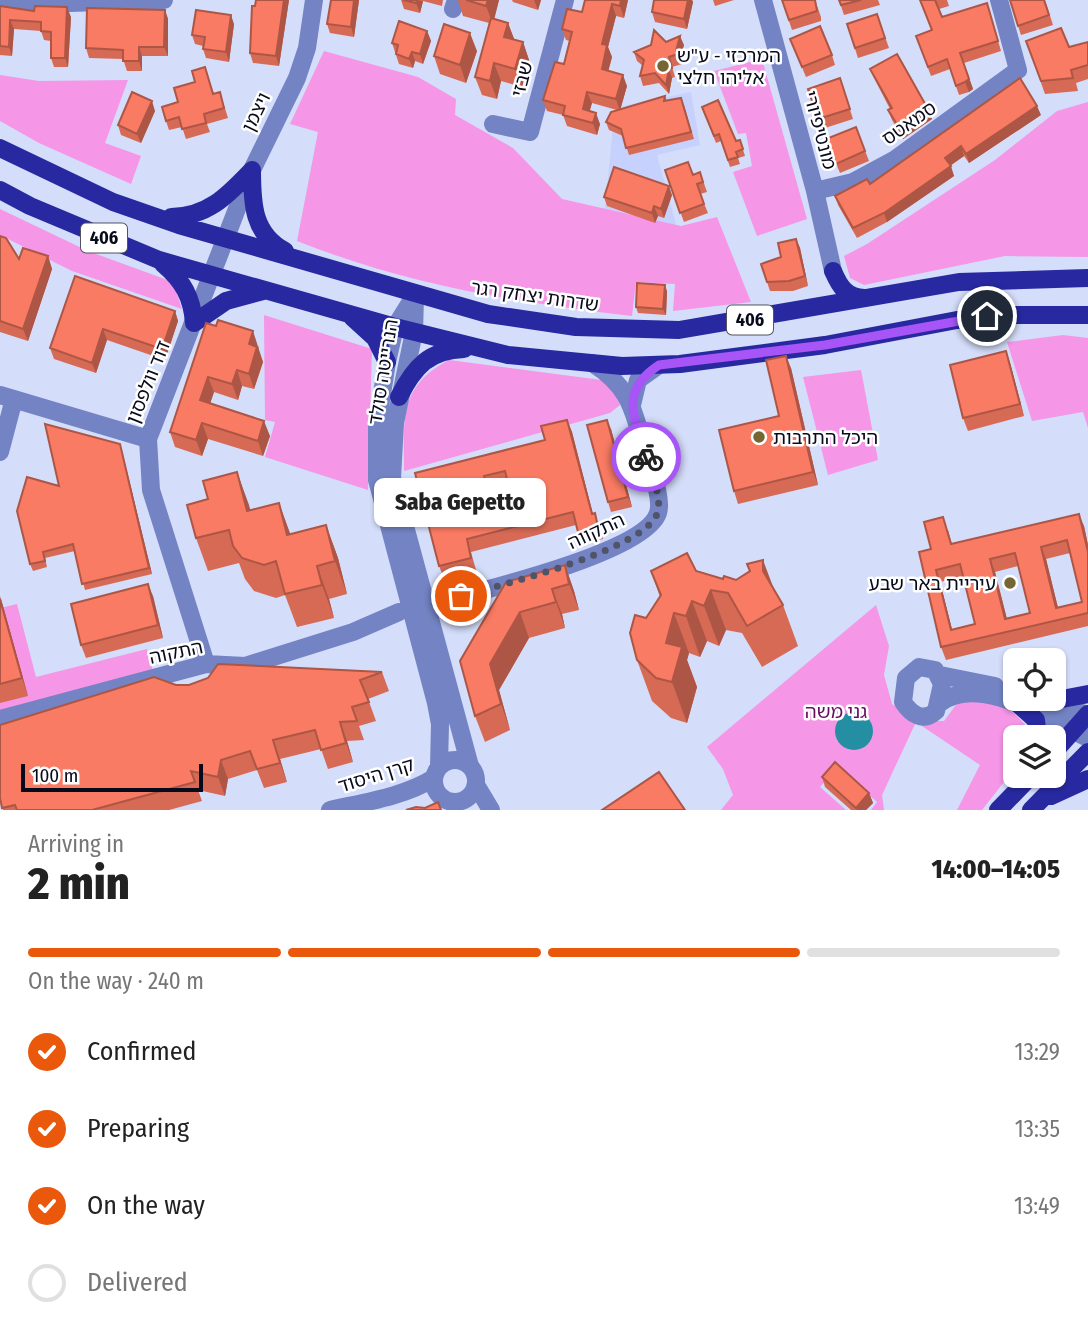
<!DOCTYPE html>
<html lang="en">
<head>
<meta charset="utf-8">
<style>
	:root { --surface:#fff; --page:#f2f2f2; --text:#222; --muted:#767676; --line:#e0e0e0; --accent:#ea580c }
	body { margin:0; font-family:"Fira Sans Condensed","Noto Sans Hebrew",sans-serif; background:var(--page); color:var(--text); height:100vh; display:flex; flex-direction:column; font-size:26px; white-space:nowrap }
	* { box-sizing:border-box; margin:0 }
	p { font-size:23px; color:var(--muted) }
	.icon { flex:none; width:38px; height:38px; fill:none; stroke:currentColor; stroke-width:2; stroke-linecap:round; stroke-linejoin:round }
	.map { position:relative; height:810px; overflow:hidden }
	.drawer { display:flex; flex-direction:column; background:var(--surface); flex:1 }
	.drawer>* { flex:none }
	.buttons { position:absolute; left:1003px; top:648px; display:grid; gap:14px }
	.buttons a { display:grid; place-items:center; width:63px; height:63px; border-radius:10px; background:var(--surface); box-shadow:0 2px 5px #0004; font-size:35px }
	.scale { position:absolute; left:21px; bottom:18px; width:182px; box-sizing:border-box; padding-left:7px; border:4px solid #070a1a; border-top:0; font-size:19px; line-height:24px; white-space:nowrap; color:#070a1a; -webkit-text-stroke:5px #fff; paint-order:stroke }
	.pin { position:absolute; display:grid; place-items:center; width:60px; height:60px; color:#fff; margin:-30px; border:4px solid #fff; border-radius:50%; box-shadow:0 2px 7px #0007 }
	.courier { position:absolute; display:grid; place-items:center; width:70px; height:70px; margin:-35px; border:5px solid #a855f7; border-radius:50%; background:#fff; color:#222; box-shadow:0 2px 9px #0007 }
	.bubble { position:absolute; height:49px; border-radius:10px; background:var(--surface); box-shadow:0 2px 5px #0004; font-size:23px; font-weight:800; line-height:49px; text-align:center }
	.overview em { font-style:normal; font-weight:800 }
	.overview div { display:flex; flex-direction:column-reverse }
	.overview { display:flex; align-items:center; justify-content:space-between; height:119px; padding:0 28px }
	h1 { font-size:46px; font-weight:800; line-height:52px }
	.bar { display:grid; grid-template-columns:repeat(4,1fr); gap:10px 7px; align-content:center; height:84px; padding:0 28px }
	.bar i { height:9px; border-radius:5px; background:var(--line) }
	.bar .current { background:var(--accent) }
	.bar p { grid-column:span 4 }
	ol { padding:0 28px; list-style:none }
	li { display:flex; align-items:center; gap:21px; height:77px }
	li p { margin-inline-start:auto }
	li .icon { padding:7px; border-radius:50%; background:var(--accent); color:#fff; stroke-width:4 }
	li:last-child { color:var(--muted) }
	li i { width:38px; height:38px; border:4px solid var(--line); border-radius:50% }
	.map>svg:first-child { display:block }
</style>
</head>
<body>
<div class="map">
<svg width="1088" height="810" viewBox="0 0 1088 810">
	<rect width="100%" height="100%" fill="#d4ddfa"/>
	<path fill="#c6d2fd" d="M691 92 700 145 657 155 677 228 605 209 613 126 623 106Z"/>
	<path fill="#f596e7" d="M324 51 418 77 456 99 455 115 513 148 562 199 681 226 717 217 751 302 673 311 675 284 636 282 632 316C517 303 405 284 297 241L318 132 290 124Z
		M762 59 807 219 757 236 733 172 752 166 746 133 738 134 714 71Z
		M0 75 39 81 128 80 105 143 141 156 131 184 39 143 0 121Z
		M1088 102V257L1005 256 864 285 850 278 844 256 867 244 995 160 1057 111Z
		M0 209 88 251 173 282 182 309 72 271 0 235Z
		M264 315 372 349 368 490 265 457 275 422 265 420Z
		M1063 335 1088 338V428L1083 412 1032 421 1007 342Z
		M449 360 609 381 616 389 620 405 610 413 404 471C404 420 398 386 449 360Z
		M861 370 878 460 828 475 803 377Z
		M17 604 36 677 147 649 153 671 0 712V608Z
		M876 605 889 646 884 675 892 704 912 721H944L958 702C990 696 1015 706 1031 734L1030 737H1015V768L982 810H957L980 765 916 722 882 795 884 810H871L877 802 838 767 820 787 846 810H721L733 795 723 769 707 747Z"/>
	<path fill="#248fa2" d="M835 731a19 19 0 1 1 38 0a19 19 0 1 1-38 0Z"/>
	<g fill="none" stroke-linecap="round" stroke-linejoin="round">
		<path stroke="#7383c3" stroke-width="18" d="M763 0 815 191 833 271
			M0 1 38 4 164 0
			M453 9 456 0
			M493 124 530 132 565 0
			M815 191 853 182 894 160 1018 70 999 0
			M415 295 395 327 387 362 377 426V480L436 703 440 724 439 767
			M415 298 414 332 395 423 392 478 470 766
			M0 395 148 439
			M632 405 638 380 659 365
			M0 452 14 399
			M435 603C477 592 645 553 658 513 663 496 649 467 645 451 633 409 630 387 592 363
			M206 664 151 490 148 439 252 170 297 78 307 48 314 0
			M919 667 935 670 942 684 936 711C923 723 911 714 903 702L906 678Z
			M940 675 995 686
			M1034 698 1088 715
			M940 703C980 673 1049 720 1088 738
			M0 719 206 664 245 666 353 632 399 612
			M434 781a21 21 0 1 1 42 0a21 21 0 1 1-42 0Z
			M476 785 491 810
			M330 810C365 802 403 797 434 778"/>
		<path stroke="#2829a1" stroke-width="18" d="M0 148 113 202 179 225 488 314 576 327 679 330 959 282 1088 278
			M252 170C252 204 253 234 285 251
			M0 190 30 206 159 260 395 327 508 355 622 366 680 364 825 345 957 320 1013 315H1088
			M171 217C208 217 228 195 252 170
			M163 264C183 281 192 297 194 323
			M833 271C840 287 846 297 864 298
			M352 317 375 338 387 362
			M194 323 226 301 263 291
			M399 397C414 367 429 350 464 349
			M1046 702 1088 694
			M1019 705 1036 720 1038 737
			M1054 752 1088 714
			M1051 796 1088 779
			M998 810 1032 775
			M1031 810 1088 752"/>
	</g>
	<path fill="#d66a55" fill-rule="evenodd" d="M256 0H289L279 66 253 63 250 53Z
		M331 0H359L354 37 330 33 327 24Z
		M401 0H443L442 6 423 1 420 13 404 9Z
		M458 0H499L494 19 508 23 514 40 523 42 529 60 522 87 501 81 497 99 482 95 475 77 489 23 463 16Z
		M512 0H541L538 10 513 2Z
		M628 0 624 18 616 16 608 47 612 57 608 71 627 86 620 109 665 96 667 101 684 105 694 139 629 155 623 136 609 130 606 122 617 110 592 103 589 111 600 124 597 135 567 126 563 115 547 111 543 100 564 64 570 41 566 40 562 29 582 12Z
		M654 0H692L693 2 687 29 655 22 652 12Z
		M713 0H734L715 6Z
		M782 0H815L821 17V21L792 30Z
		M839 0H878L880 5 844 15Z
		M920 0H947L949 6 939 9 942 17 987 3 1001 51 964 63 973 89 969 92 959 95 950 69 931 76 916 36 931 30Z
		M1045 0 1053 25 1021 35 1018 26Z
		M0 6 71 17 68 67H54L51 58V41L44 40 41 31 14 29 12 56 0 55Z
		M165 10 168 19V56H142V71H127L123 59 89 58 86 48Z
		M877 14 889 48 858 58 847 24Z
		M234 24 229 62 206 58 203 49V46L195 44 192 35Z
		M427 31 431 41 423 64 415 61 413 68 399 64 392 43Z
		M1026 41 1069 47 1088 42V79L1076 83 1078 91 1045 94Z
		M666 42 684 45 680 58 682 64 672 67 675 77 672 78 669 94 659 83 643 86 640 76 643 66 637 61 634 52Z
		M794 48 832 55 835 65 806 77Z
		M477 51 466 83 440 74 434 56Z
		M205 67 214 94 223 102 228 118 207 124 210 132 186 139 182 127 169 130 166 121 178 102 195 82Z
		M870 69 928 109 932 119 903 139 892 120 888 110 890 109 874 78Z
		M840 78 853 119 822 129 808 89Z
		M702 107 736 141 740 140 745 156 738 158 740 164 730 167 721 141 716 143Z
		M155 111 141 143 121 135 118 125Z
		M1041 115 969 163 964 156 950 166 954 176 887 222 857 238 838 205 835 196 870 184Z
		M856 127 869 161 840 173 826 139Z
		M665 170 693 175 700 172 707 192 700 194 708 213 684 222Z
		M672 195 664 218 658 216 655 223 607 206 604 197Z
		M0 236 19 259 48 256 52 269 28 341 0 332Z
		M796 239 800 248 808 286 793 291H770L767 282 781 257Z
		M75 276 175 311 178 321 165 360 107 340 96 373 54 359 50 348Z
		M667 291 666 315 638 313 636 307Z
		M206 323 259 347 258 349 263 362 254 389 242 386 238 400 214 392 210 403 270 436 263 456 208 439 202 456 175 447 170 432Z
		M1010 363 1024 416 968 431 963 418Z
		M791 368 818 485 738 504 734 491 779 416Z
		M567 420 572 432 593 514 599 526 603 539 582 544 576 525 471 552 476 570 444 578 439 566 415 473 545 440ZM508 484 516 514 497 519 489 489Z
		M611 429 632 507 611 512 608 502Z
		M122 451 152 574 85 590 75 551 45 558 47 567 33 571 30 564 59 486Z
		M237 472 250 510 279 503 290 534 326 525 338 558 347 594 329 599 334 618 297 627 285 595 276 598 254 591 245 579 239 563 208 571 196 538 208 499Z
		M1084 526 1088 545V626L946 660 941 647 931 549 948 530 952 544ZM1070 553 1082 602 1058 608 1046 559ZM1018 566 1030 613 1007 619 995 572ZM963 577 975 624 952 629 940 582Z
		M747 564 774 590 783 605 798 646 762 667 742 633 726 630 719 646 707 641 700 657 689 653 687 660 697 687 687 723 671 718 652 701 637 660 646 618 660 597 651 571H696L723 579 736 580 750 572Z
		M565 565 574 591 579 610 562 614 565 628 529 638 499 690 510 730 485 742 475 716 460 661Z
		M0 596 28 696 0 703Z
		M153 596 163 638 86 658 81 645Z
		M382 672 389 691 368 699 376 721 359 726 364 740 347 741 353 762 328 769 321 749 280 759 287 782 264 788 257 770 228 779 225 796 198 790 202 801 169 810H3L2 808 176 685H189Z
		M822 777 869 793 873 803 866 810H851L825 787Z"/>
	<path fill="#ae5645" d="M284 0H289L279 66 276 56Z
		M354 0H359L354 37 351 27Z
		M417 0 423 1 420 13 416 3Z
		M488 0H499L493 24 486 6Z
		M534 0H541L538 10Z
		M621 0H628L624 18 620 6Z
		M688 0H692L693 2 687 29 684 19Z
		M612 4 616 16 608 47 612 57 606 80 602 69V44Z
		M67 7 71 17 68 67 65 58Z
		M165 10 168 19V56L164 47Z
		M231 15 234 24 229 62 226 52Z
		M10 20 14 29 12 56 9 47Z
		M508 23 515 41 504 37Z
		M427 31 431 41 423 64 420 54Z
		M470 33 477 51 466 83 460 65Z
		M680 36 684 45 680 58 676 51Z
		M523 42 529 60 522 87 515 69Z
		M139 47 142 56V71L139 61Z
		M412 52 415 61 413 68 409 59Z
		M960 53 973 89 969 92 965 82Z
		M494 63 501 81 497 99 490 81Z
		M669 69 672 78 669 94 666 85Z
		M623 75 627 86 620 111 616 99Z
		M587 92 592 103 587 121 583 109Z
		M152 101 155 111 141 143 137 134Z
		M1037 106 1041 115 969 163 966 154Z
		M928 109 932 119 903 139 900 129Z
		M596 113 600 124 597 135 593 123Z
		M961 146 964 156 948 167 945 158Z
		M951 166 954 176 887 222 884 213Z
		M669 186 672 195 664 218 661 209Z
		M654 206 658 216 655 223 652 213Z
		M796 239 800 248 808 286 805 276Z
		M48 256 52 269 28 341 23 329Z
		M665 285 667 291 666 315 663 309Z
		M175 311 178 321 165 360 162 349Z
		M103 329 107 340 96 373 92 363Z
		M253 331 263 362 254 389 249 374V344Z
		M1006 351 1010 363 1024 416 1020 404Z
		M786 356 791 368 818 485 813 472Z
		M237 370 242 386 238 400 232 384Z
		M208 377 214 392 206 416 200 400Z
		M567 420 572 432 596 527 592 514Z
		M607 420 611 429 632 507 628 497Z
		M264 421 270 436 263 456 258 441Z
		M202 423 208 439 202 456 196 440Z
		M120 444 122 451 152 574 149 568Z
		M237 472 249 505 259 544 247 511Z
		M484 476 489 489 500 532 495 520Z
		M279 503 291 536 287 535Z
		M1079 514 1084 526 1088 545V552Z
		M326 525 338 558 347 594 335 561Z
		M1041 547 1046 559 1061 620 1056 608Z
		M990 559 995 572 1010 631 1005 619Z
		M763 560 778 600 763 571Z
		M565 565 574 591 579 610 569 584Z
		M317 566 329 599 334 618 322 585Z
		M936 570 940 582 955 642 951 630Z
		M148 584 153 596 163 638 158 625Z
		M552 589 562 614 565 628 556 602Z
		M711 590 726 630 719 646 704 606Z
		M0 596 3 606 28 696 22 678Z
		M692 601 707 641 700 657 686 616Z
		M520 612 529 638 499 690 510 730 501 704 490 664Z
		M674 613 689 653 687 660 697 687 687 723 672 682 666 643Z
		M340 722 347 741 353 762 346 743Z
		M273 740 280 759 287 782 280 763Z
		M221 760 228 779 225 796 218 777Z
		M869 793 873 803 866 810H857L856 808Z"/>
	<path fill="#f97b63" stroke="#ae5645" stroke-width="2" fill-rule="evenodd" d="M256 0H284L276 56 250 53 252 6H255Z
		M331 0H354L351 27 327 24Z
		M403 0H417L416 3Z
		M466 0H488L486 6Z
		M585 0H621L620 6 612 4 602 44 607 45 602 69 623 75 616 99 587 92 583 109 596 113 593 123 563 115 565 106 543 100 555 62 564 64 572 32 562 29 567 9 582 12Z
		M654 0H688L684 19 652 12Z
		M782 0H815L817 11 789 20Z
		M839 0H861L841 5Z
		M920 0H935L942 17 987 3 998 41 960 53 969 79 965 82 956 86 947 59 928 67 916 36 932 30Z
		M1010 0H1044L1049 15 1018 26Z
		M0 6 34 11 35 6 67 7 65 58H51V32L41 31V22L10 20 9 47 0 46Z
		M87 8 165 10 164 47H139V61H123V50L86 48Z
		M196 10 231 15 226 52 203 49 205 37 192 35Z
		M877 14 885 38 855 48 847 24Z
		M491 18 508 23 504 37 523 42 515 69 494 63 490 81 475 77Z
		M399 21 427 31 420 54 412 52 409 59 396 54 398 45 392 43Z
		M444 24 470 33 460 65 434 56Z
		M820 26 832 55 802 67 790 39Z
		M1061 28 1069 47 1088 42V65L1071 70 1073 78 1041 81 1026 41Z
		M654 30 666 42 680 36 676 51 678 54 669 57 672 68 669 69 666 85 655 73 640 76 644 60 634 52 651 45Z
		M897 54 928 109 900 129 888 110 892 108 870 69Z
		M205 67 213 94 220 92 224 108 204 114 206 123 182 129 179 117 166 121 162 107 178 102 174 88 195 82 192 71Z
		M840 78 850 109 818 119 808 89Z
		M1020 78 1037 106 966 154 961 146 945 158 951 166 884 213 853 228 835 196 867 179 870 184Z
		M132 92 152 101 137 134 118 125Z
		M665 96 664 101 681 98 691 132 626 148 621 129 606 122 611 112Z
		M718 100 736 141 740 140 743 149 736 152 738 157 728 160 719 134 714 136 702 107Z
		M856 127 865 151 836 164 826 139Z
		M688 162 693 175 700 172 703 182 697 184 704 204 680 213 665 170Z
		M614 167 669 186 661 209 654 206 652 213 604 197Z
		M0 236 6 238 19 259 23 248 48 256 23 329 0 321Z
		M796 239 805 276 789 281 767 282 761 264 781 257 778 243Z
		M75 276 175 311 162 349 103 329 92 363 50 348Z
		M637 283 665 285 663 309 636 307Z
		M218 320 253 331 249 344 257 347 249 374 237 370 232 384 208 377 200 400 264 421 258 441 202 423 196 440 170 432 206 323 216 326Z
		M1006 351 1020 404 963 418 950 365Z
		M786 356 813 472 734 491 719 430 779 416 766 360Z
		M567 420 592 514 595 513 598 527 578 532 573 512 467 539 471 558 439 566 415 473 545 440 541 426ZM505 471 516 514 495 520 484 476Z
		M607 420 628 497 608 502 587 425Z
		M45 424 120 444 149 568 82 584 73 544 43 552 45 561 30 564 17 511 27 477 59 486Z
		M237 472 247 511 279 503 287 535 326 525 335 561 317 566 322 585 285 594 276 561 264 565 242 558 233 546 229 530 196 538 187 505 208 499 203 481Z
		M1079 514 1088 552V613L941 647 919 552 931 549 924 522 943 517 951 544ZM1067 540 1082 602 1056 608 1041 547ZM1015 553 1030 613 1005 619 990 559ZM960 564 975 624 951 630 936 570Z
		M687 553 696 571 723 579 724 576 736 580 750 571 747 564 763 560V571L783 605 747 626 728 593 711 590 704 606 692 601 686 616 674 613 666 643 682 647 672 682 656 678 637 660 630 633 635 615 646 618 661 595 651 571Z
		M565 565 569 584 552 589 556 602 520 612 490 664 501 704 475 716 460 661 506 582Z
		M148 584 158 625 81 645 71 604Z
		M0 599 22 678 0 684Z
		M218 664 382 672 360 680 369 702 352 707 357 721 340 722 346 743 321 750 315 730 273 740 280 763 257 769 250 751 221 760 218 777 191 771 195 782 92 810H17L15 805 2 808 0 798V725L154 677 176 685H189L208 678Z
		M835 762 869 793 856 808 822 777Z
		M659 772 685 810H602Z
		M438 802 441 810H406L416 807 425 808Z"/>
	<g fill="none" stroke-linecap="round" stroke-linejoin="round">
		<path stroke="#4f5468" stroke-width="7" stroke-dasharray="0 12.6" d="M461 596C500 585 642 551 657 514 663 498 651 473 646 457"/>
		<path stroke="#a855f7" stroke-width="9" d="M646 457C635 417 618 392 659 365L825 345 987 316"/>
	</g>
	<g fill="#766634" stroke="#fff" stroke-width="2.5">
		<circle cx="663" cy="66" r="7"/>
		<circle cx="759" cy="437" r="7"/>
		<circle cx="1010" cy="583" r="7"/>
	</g>
	<g text-anchor="middle" dominant-baseline="central" stroke-width="5" stroke-linejoin="round" paint-order="stroke">
		<g fill="#fff" stroke="#51545f" stroke-width="2">
			<rect x="81" y="223.5" width="46" height="29" rx="5"/>
			<rect x="727" y="305.5" width="46" height="29" rx="5"/>
		</g>
		<g font-size="18" font-weight="bold" fill="#070a1a">
			<text x="104" y="238">406</text>
			<text x="750" y="320">406</text>
		</g>
		<g font-size="19" fill="#070a1a" stroke="#fff" text-anchor="start">
			<text x="677" y="55">המרכזי - ע"ש<tspan x="677" dy="22">אליהו חלצי</tspan></text>
			<text x="773" y="437">היכל התרבות</text>
			<text x="996" y="583" text-anchor="end">עיריית באר שבע</text>
		</g>
		<g font-size="19" fill="#070a1a" stroke="#fff">
			<text transform="translate(522 79) rotate(-75)">שבזי</text>
			<text transform="translate(256 112) rotate(-64)">ויצמן</text>
			<text transform="translate(909 123) rotate(-35)">סמאטס</text>
			<text transform="translate(820 130) rotate(75)">מונטיפיורי</text>
			<text transform="translate(535 296) rotate(8)">שדרות יצחק רגר</text>
			<text transform="translate(383 372) rotate(-81)">הנרייטה סולד</text>
			<text transform="translate(148 382) rotate(-68)">דוד וולפסון</text>
			<text transform="translate(596 531) rotate(-25)">התקווה</text>
			<text transform="translate(176 652) rotate(-12)">התקוה</text>
			<text transform="translate(376 775) rotate(-17)">קרן היסוד</text>
		</g>
		<g font-size="19" fill="#680e60" stroke="#fff">
			<text x="836" y="711">גני משה</text>
		</g>
	</g>
</svg>
<div class="buttons">
<a><svg class="icon" aria-label="locate" viewBox="0 0 24 24"><circle cx="12" cy="12" r="6"/><path d="M12 2v4M12 18v4M2 12h4M18 12h4"/></svg></a>
<a><svg class="icon" aria-label="layers" viewBox="0 0 24 24"><path d="M12 4l9 5-9 5-9-5zM3 14l9 5 9-5"/></svg></a>
</div>
<div class="scale">100 m</div>
<div class="pin" style="left:461px;top:596px;background:#ea580c"><svg class="icon" aria-label="bag" viewBox="0 0 24 24"><path d="M5 8h14l-1 12H6zM9 8a3 3 0 0 1 6 0"/></svg></div>
<div class="pin" style="left:987px;top:316px;background:#1f2937"><svg class="icon" aria-label="home" viewBox="0 0 24 24"><path d="M3 11l9-7 9 7M6 9v11h12V9"/></svg></div>
<div class="courier" style="left:646px;top:457px"><svg class="icon" aria-label="bike" viewBox="0 0 24 24"><circle cx="6" cy="16" r="4"/><circle cx="18" cy="16" r="4"/><path d="M6 16l4-8h5l3 8M10 8l3 8H6M13 5h3"/></svg></div>
<div class="bubble" style="left:374px;top:478px;width:172px">Saba Gepetto</div>
</div>
<section class="drawer">
<div class="overview"><div><h1>2 min</h1><p>Arriving in</p></div><em>14:00–14:05</em></div>
<div class="bar"><i class="current"></i><i class="current"></i><i class="current"></i><i></i><p>On the way · 240 m</p></div>
<ol>
<li><svg class="icon" aria-label="check" viewBox="0 0 24 24"><path d="M5 12l5 5 9-10"/></svg>Confirmed<p>13:29</p></li>
<li><svg class="icon" aria-label="check" viewBox="0 0 24 24"><path d="M5 12l5 5 9-10"/></svg>Preparing<p>13:35</p></li>
<li><svg class="icon" aria-label="check" viewBox="0 0 24 24"><path d="M5 12l5 5 9-10"/></svg>On the way<p>13:49</p></li>
<li><i></i>Delivered</li>
</ol>
</section>
</body>
</html>
